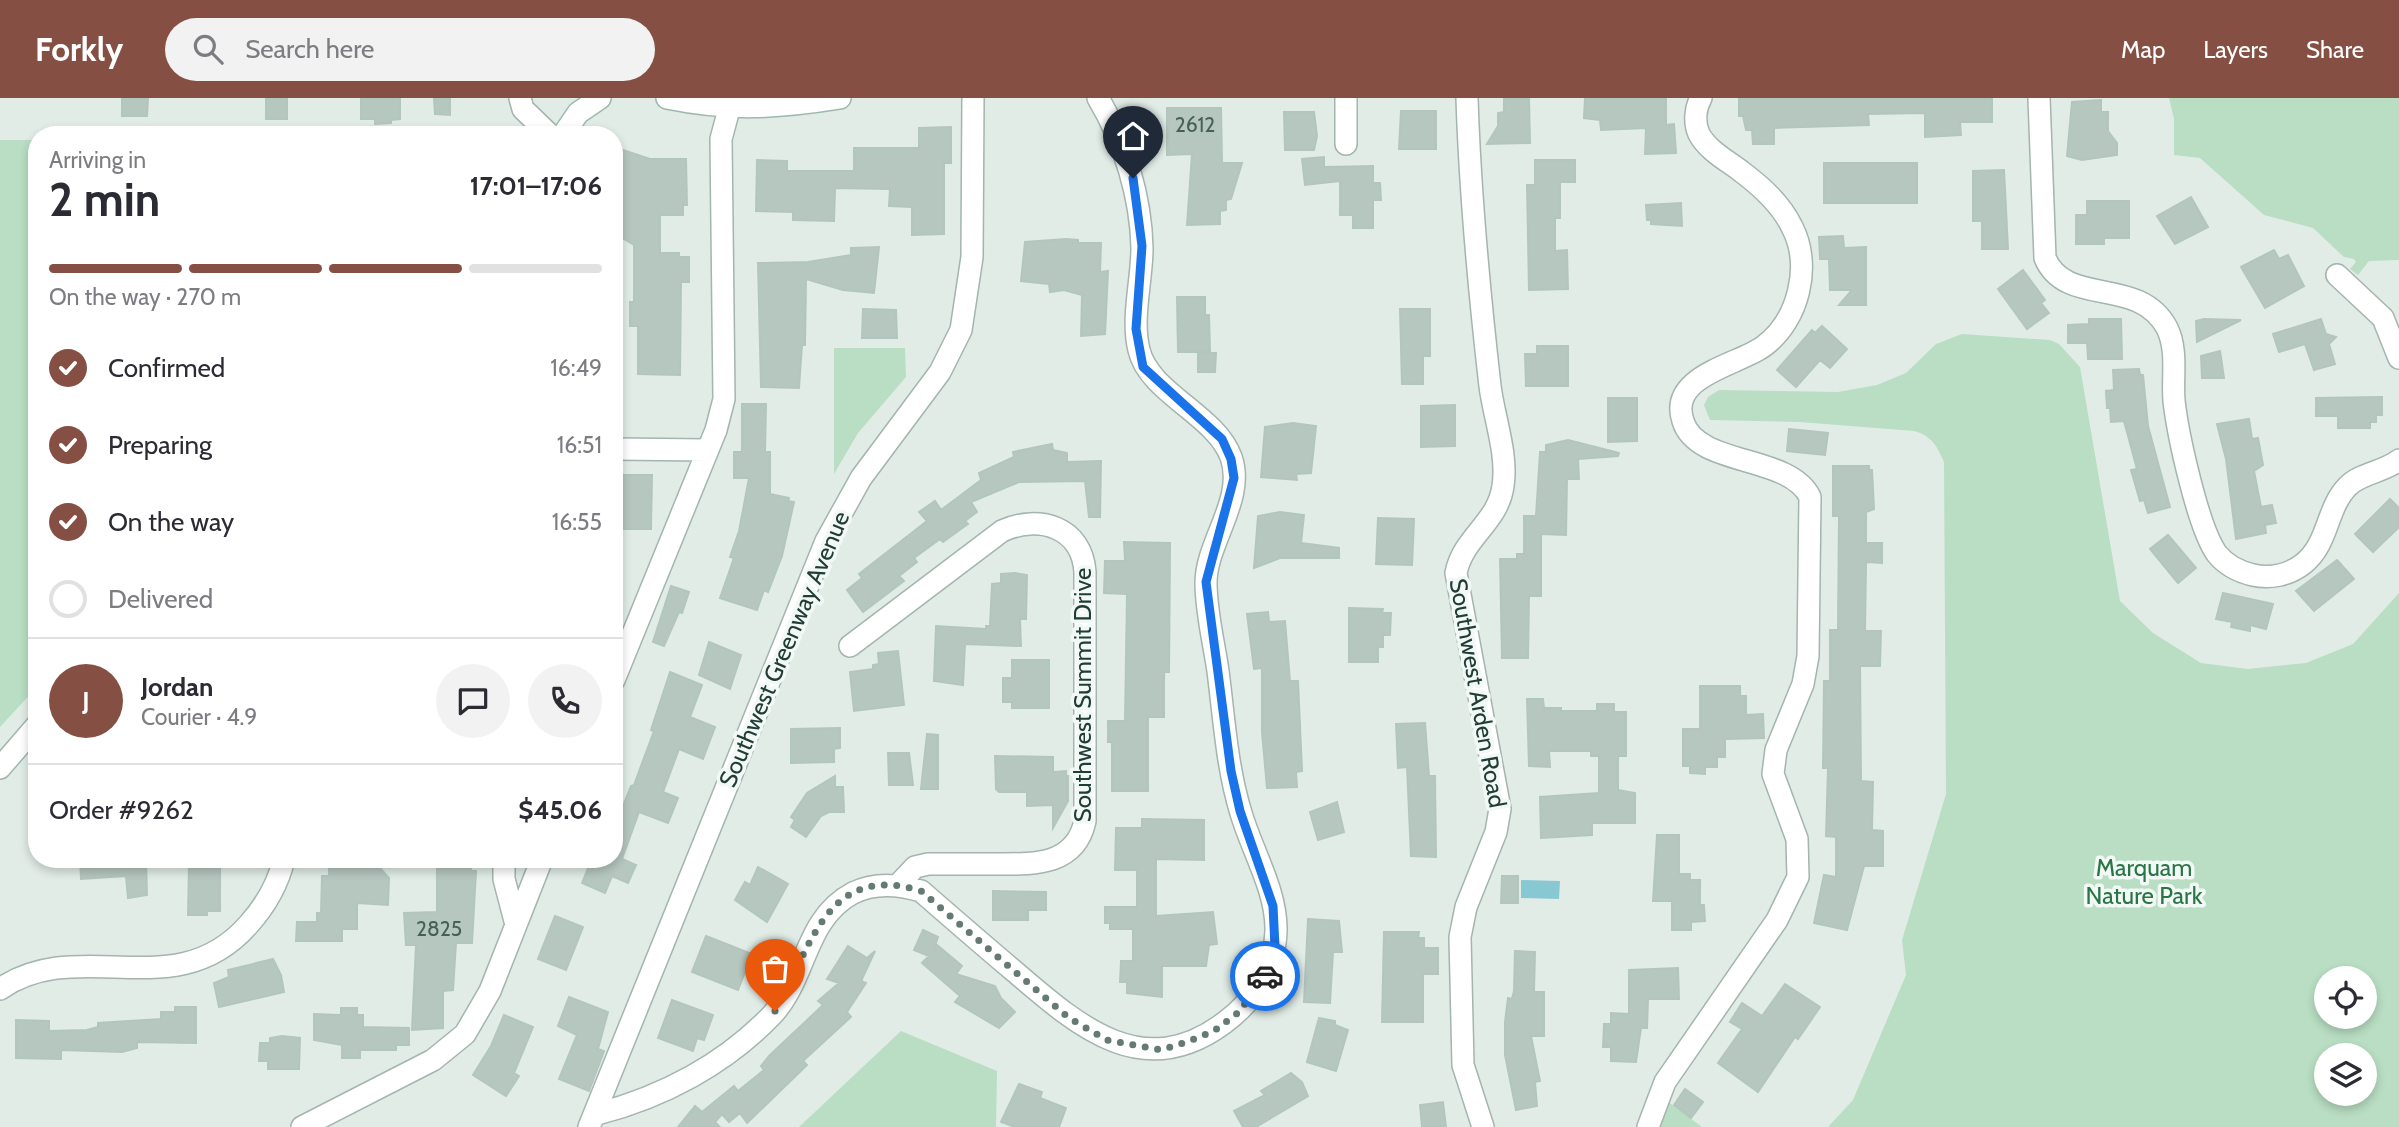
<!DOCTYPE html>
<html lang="en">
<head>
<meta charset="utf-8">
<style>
	:root { --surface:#fff; --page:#f2f2f3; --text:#2b2b33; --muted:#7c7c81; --line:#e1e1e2; --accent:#864f43 }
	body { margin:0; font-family:Cabin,sans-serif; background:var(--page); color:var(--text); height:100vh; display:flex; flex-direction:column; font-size:26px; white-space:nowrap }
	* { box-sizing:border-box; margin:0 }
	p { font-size:23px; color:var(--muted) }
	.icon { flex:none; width:38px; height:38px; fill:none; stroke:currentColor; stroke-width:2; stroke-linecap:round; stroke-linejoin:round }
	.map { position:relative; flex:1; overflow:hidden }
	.side { position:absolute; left:28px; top:28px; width:595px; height:742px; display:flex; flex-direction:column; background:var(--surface); border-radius:28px; box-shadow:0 4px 10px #0003 }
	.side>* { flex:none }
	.buttons { position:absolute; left:2314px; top:868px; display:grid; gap:14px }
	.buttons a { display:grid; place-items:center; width:63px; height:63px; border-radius:50%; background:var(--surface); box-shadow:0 4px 10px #0003; font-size:35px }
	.pin { position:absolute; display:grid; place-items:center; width:60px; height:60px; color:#fff; margin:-72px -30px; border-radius:50% 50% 50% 0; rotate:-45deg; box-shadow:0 0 7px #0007 }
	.pin .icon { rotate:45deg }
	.courier { position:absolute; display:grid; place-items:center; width:70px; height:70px; margin:-35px; border:5px solid #1a73e8; border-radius:50%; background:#fff; color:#222; box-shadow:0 2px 9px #0007 }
	.overview em { font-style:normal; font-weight:800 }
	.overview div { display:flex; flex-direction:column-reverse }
	.overview { display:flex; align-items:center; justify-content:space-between; height:119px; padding:0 21px }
	h1 { font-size:46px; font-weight:800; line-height:52px }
	.bar { display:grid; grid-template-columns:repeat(4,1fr); gap:10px 7px; align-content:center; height:84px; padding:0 21px }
	.bar i { height:9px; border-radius:5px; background:var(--line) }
	.bar .current { background:var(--accent) }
	.bar p { grid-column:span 4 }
	.line { display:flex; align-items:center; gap:18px; padding:0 21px; border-top:2px solid var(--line) }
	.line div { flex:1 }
	.round { display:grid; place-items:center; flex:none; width:74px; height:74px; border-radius:37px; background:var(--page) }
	ol { padding:0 21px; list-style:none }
	li { display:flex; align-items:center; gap:21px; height:77px }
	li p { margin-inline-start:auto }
	li .icon { padding:7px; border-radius:50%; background:var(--accent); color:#fff; stroke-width:4 }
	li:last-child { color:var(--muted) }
	li i { width:38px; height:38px; border:4px solid var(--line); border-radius:50% }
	header { display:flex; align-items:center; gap:42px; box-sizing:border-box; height:98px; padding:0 35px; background:var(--accent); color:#fff }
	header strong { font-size:33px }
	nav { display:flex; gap:38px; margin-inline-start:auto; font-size:24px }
	.search { width:490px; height:63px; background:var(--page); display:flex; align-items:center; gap:18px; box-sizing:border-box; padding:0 24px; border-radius:38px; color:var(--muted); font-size:26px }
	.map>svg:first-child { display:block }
</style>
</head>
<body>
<header>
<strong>Forkly</strong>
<div class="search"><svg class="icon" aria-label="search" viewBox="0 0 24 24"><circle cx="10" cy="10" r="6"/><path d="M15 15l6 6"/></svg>Search here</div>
<nav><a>Map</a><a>Layers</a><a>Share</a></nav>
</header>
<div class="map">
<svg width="2399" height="1029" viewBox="0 0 2399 1029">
	<rect width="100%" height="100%" fill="#e1ece7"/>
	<path fill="#b9dec3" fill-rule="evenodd" d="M2169 0H2399V162L2369 163 2358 177 2350 171 2356 164 2354 161 2344 159 2313 130 2264 117 2200 60 2174 57V21Z
		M0 42H37V589L0 629Z
		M1962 236 2050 242 2059 246 2080 269 2120 503 2153 535 2201 565 2248 571 2306 565 2353 546 2399 495V1029H1828L1853 1002 1906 877 1902 842 1946 696 1944 364C1937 348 1932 338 1914 333L1800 324 1710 322 1704 307 1708 299 1719 292 1838 294 1877 287 1906 275 1936 246ZM2326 880H2364V919H2326ZM2326 957H2364V996H2326Z
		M834 250H905L906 279 858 335 834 376Z
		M901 933 997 973 996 1029H799Z
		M1667 1003 1702 1029H1660Z"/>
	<path fill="#88c8d2" d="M1521 782 1560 783 1559 801 1521 800Z"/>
	<path fill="#b6c7c0" stroke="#b3c6be" stroke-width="2" d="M122 0H148L147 18H122Z
		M266 0H287V21H266Z
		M361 0H400V21L391 22V25L375 26V21H361Z
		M434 0H450V17L435 16Z
		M1585 0H1666V27L1674 26 1676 55 1645 56 1646 30 1601 32 1600 22 1584 20Z
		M1739 0H1992V24H1960L1961 37 1925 39V15L1868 16 1869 27 1774 30V46H1753L1752 32H1746L1743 18H1739Z
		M1504 1H1529L1530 45 1487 46 1498 28V15L1504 14Z
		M2101 2V14H2108V33L2117 45V57L2082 62 2067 58 2072 4Z
		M1167 10H1221L1222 65H1242L1231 101 1226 102V112L1220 113V126L1187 127 1192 56 1167 57Z
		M1401 13H1436V51H1399Z
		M1284 14H1314L1317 38 1314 52H1285Z
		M951 29V65H944V136L912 137V109L889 108 890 91 835 90 834 123 793 122V114L756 113 757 62 787 63V73H854V50H919V30Z
		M614 49 650 61H686L687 107H683V117H660V155H679V159H689V184H681L680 277 638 276V228H630V204H634V147L614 135Z
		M1324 59V69L1373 68V85H1380L1381 102H1373V130H1353V117H1340V83L1305 87 1302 61Z
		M1535 62H1575V84H1560V120H1555V153L1567 152 1568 191 1529 192 1527 87H1535Z
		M1824 65H1917V105H1824Z
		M2004 72 2008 151H1982V123H1973V73Z
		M2191 99 2208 129 2175 146 2157 118Z
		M2087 103H2129V140H2104V146H2076V117H2087Z
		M1681 105 1682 128 1651 126V122H1647L1646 107Z
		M1843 138 1844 150 1866 149V207H1839L1852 192H1830L1829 161H1820L1819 139Z
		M1066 141 1078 142V145H1101L1100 174 1108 173 1105 236 1081 238 1082 197 1064 192 1050 194 1049 186 1021 183 1025 144Z
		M879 149 874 195 843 192 806 181 805 247H802L799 290 761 289 758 165 808 164 851 157V150Z
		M2274 152 2279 161 2288 157 2304 188 2265 210 2241 169Z
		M2023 172 2045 202 2041 205 2049 215 2027 231 1998 191Z
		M1177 199H1205V217H1209L1210 254H1178Z
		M863 211 896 212 897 240H862Z
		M1400 211H1430V258H1423V286H1402Z
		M2089 221H2121L2122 261H2088L2087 245H2068V227L2089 226Z
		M2204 221 2241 222 2197 244 2196 223Z
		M2321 221 2326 236 2336 239 2329 246 2335 266 2314 272 2305 246 2279 254 2273 236Z
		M1822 228 1847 251 1830 270 1820 262 1796 289 1777 272 1812 232 1815 235Z
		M1537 248H1568V288H1526L1525 256H1537Z
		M2220 253 2224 280H2202L2201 258Z
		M1198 255H1216L1215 274H1198Z
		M2139 271 2140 277H2143L2148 328 2170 409 2148 415 2144 402 2140 403 2131 372 2137 371 2124 323 2111 324 2110 310H2107L2106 293 2114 292 2113 272Z
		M2382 299V317H2376V324H2370V330H2338V318H2316V300Z
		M1608 300H1637V343L1608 344Z
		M742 306H766L765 354H770V396L789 400 788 403 794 404 782 458 768 494 764 492 757 512 720 500 734 460 730 459 739 433 749 380H734V354H742Z
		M1455 307V348L1421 349V308Z
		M2249 321 2252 341 2258 340 2263 367 2254 373 2261 409 2272 407 2276 425 2265 427 2266 435 2236 441 2226 361 2217 326Z
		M1293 325 1316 328 1311 375 1296 376 1297 382 1261 379 1265 329Z
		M1789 331 1828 335 1825 357 1787 353Z
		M1568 342 1619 355 1618 358 1578 361 1579 381H1567L1566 437 1541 436V498H1529L1528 560H1502L1500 461H1517V456H1524V418H1536L1540 354H1546V347Z
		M1052 346 1053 352 1067 355V364L1101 363 1100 419H1089L1085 383 1019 384 971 404 977 414 965 423 968 426 943 444 940 441 914 460 917 464 899 478 904 483 863 514 847 492 862 480 859 476 927 423 919 414 935 403 941 412 981 382 979 375 1014 359 1013 354Z
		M1833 368H1869V372H1872L1874 411 1866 414V445H1882V465L1866 464 1865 533H1881L1880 568H1860L1861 683 1873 684 1872 732 1883 733V768H1864L1847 832 1814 825 1824 777 1836 779V739L1826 738 1828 670H1823L1824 583H1830V532H1838L1839 418H1833Z
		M617 377H652L651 431H614V382H617Z
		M2390 401 2399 410V429L2373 454 2355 436Z
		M1280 414 1304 417 1301 445 1339 450V460H1280L1254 470 1258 418Z
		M1378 420 1414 421 1412 467 1376 466Z
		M2168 437 2196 470 2178 485 2150 451Z
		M1124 444 1170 445 1169 574H1164V619H1148V693H1112V644H1108V623H1125L1127 496 1104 495 1105 463H1125Z
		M2337 462 2354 481 2314 513 2296 493Z
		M1015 475 1027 477 1026 521H1020L1021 548 965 546 963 587 934 583 936 528 986 531V528H990L992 486 1001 485V476Z
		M671 488 689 494 682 515 679 514 664 548 653 544Z
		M2223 495 2273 506 2266 531 2250 527V533L2231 529 2232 524 2216 521Z
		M1349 510 1383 511 1382 515H1391L1390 537H1383V549H1378V564H1349Z
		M1268 514 1269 524 1285 523 1290 583H1298L1302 673 1296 674 1297 689 1267 690 1262 634V570L1254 571 1247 516Z
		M709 544 741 557 730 591 699 577Z
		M898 553 904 607 854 613 850 574 873 571V567L879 566 878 555Z
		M1012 562H1049V610H1012V604H1003V580H1012Z
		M670 574 702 587 690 619 715 629 703 661 679 651 663 694 678 700 668 725 639 714 622 761 636 767 628 785 612 778 605 795 582 785 589 768 575 761H614V716L619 718 631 688 634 687 654 633 651 632Z
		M1700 588H1740V598H1746V617L1763 616 1764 640 1725 641V659H1717V669H1705V676L1690 675V668H1683V631H1700Z
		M1527 601H1543L1544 610H1561V613H1597V606H1614V614H1626V658H1618V692L1635 695V725H1592V737L1541 740 1540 699 1599 695V658H1591V653H1549L1550 669 1529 668Z
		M1425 625 1429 678H1435L1436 759 1411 758 1407 669 1398 670 1396 626Z
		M840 630V650L834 651V664L791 665V631Z
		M927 636 938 637V691H921Z
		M888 655H909L913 687H889Z
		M995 658 1053 659V674L1066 673V678H1068V703L1053 730V707L1027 708V694H999L996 691Z
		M835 678V689H843L844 714H829L821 718 806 739 791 729 795 722 791 719 807 695Z
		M1337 704 1344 734 1318 742 1310 714Z
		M1142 721 1204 722V762L1156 761V818L1213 814 1217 846 1209 847 1206 868H1162V899L1127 895V884H1120L1121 863H1133V831H1110V825H1105V809H1137V772H1115L1116 730H1142Z
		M1657 737H1679V776H1690V782H1700V807H1704L1705 823 1691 824V832H1672V803H1653Z
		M80 761H146L147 797 128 800 126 778 81 781Z
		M437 761 471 762V773H476L472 845H456L453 892 443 893V930L412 932 416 847H406L404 815 437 814Z
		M189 766 220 770V813H207V817H188Z
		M329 766 380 770 389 780 388 807 357 805V831H342V843H296L297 824H317V815H321L322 778H329Z
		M758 769 788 786 767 824 735 802 745 784 750 787Z
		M1502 778H1518V805H1501Z
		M993 793 1046 794V812H1028V822H993Z
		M555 818 583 829 566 872 538 861Z
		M1308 821 1339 823 1342 854H1333L1330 905 1304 904Z
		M923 832 938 839 933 853 937 847 962 868 956 876 995 888 1001 900 1015 914 999 930 955 904 960 898 922 865 929 858 914 852Z
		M1384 834H1419L1418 840H1424V850H1438V876H1423V924H1382Z
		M706 838 752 856 738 892 692 874Z
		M848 848 867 860 875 853 861 883 866 885 847 914 851 919 803 963 807 967 747 1025 740 1015 729 1024 722 1016 715 1024 720 1029H678L695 1008 702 1014 734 988 738 993 764 972 761 968 769 958 823 907 818 903 839 885 827 881Z
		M1515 853 1535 854 1534 894H1544V938H1531L1540 983 1535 984 1537 1008 1516 1012 1505 957V924L1508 900 1512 901 1514 893Z
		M273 861 281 877 284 894 219 909 214 885 229 879 228 872Z
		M1678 870 1679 901H1648L1647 930H1641L1636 964 1611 963V949H1603L1604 926H1611V915L1629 916V872Z
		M1785 886 1820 909 1798 941 1795 939 1758 994 1718 965 1742 931 1730 924 1742 905 1762 918Z
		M569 899 608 914 598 951 604 953 589 993 559 981 577 937 558 928Z
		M672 902 713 917 704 942 697 940 693 953 658 940Z
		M175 909H196V945L137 944V950L122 954 61 952V961L16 960V922L49 923V933L87 932 98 929V925L161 921V914H175Z
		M341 910H357V917H363V929L409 930V947H396V952H360V960H342V947L314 942V916L341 917Z
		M504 917 533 929 514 975 519 978 506 998 473 977 491 948Z
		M1319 920 1335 923V927L1348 932 1336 973 1307 964Z
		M282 938 300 940 299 971H268V963H259L260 945H270V940Z
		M1291 975 1302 984 1308 998 1256 1029H1243L1234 1013 1265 997 1261 993Z
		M1019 986 1042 994 1040 1000 1066 1010 1059 1029H1015L1001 1024Z
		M1685 991 1703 1004 1691 1020 1674 1007Z
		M1443 1004 1446 1029H1422L1420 1007Z"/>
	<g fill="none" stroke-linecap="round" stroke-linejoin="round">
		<defs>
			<path id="minor" d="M520 0 523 11 550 37
				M1346 0V46
				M1467 0C1470 96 1479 192 1490 288 1494 320 1508 356 1503 388 1498 425 1463 439 1456 475L1500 711 1496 734 1466 809 1460 839 1463 967 1483 1029
				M2039 0 2045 160C2066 210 2139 177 2167 230 2178 252 2172 279 2174 303 2178 337 2198 430 2217 456 2226 467 2240 474 2253 477 2270 481 2289 477 2303 466 2329 446 2326 410 2348 388 2361 375 2384 374 2399 362
				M2337 177 2383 220 2399 260
				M614 351 707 352
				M850 548 1002 433C1039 416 1082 429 1085 474V723C1075 769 1032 766 993 766 971 766 950 766 928 766L915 769 898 787
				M614 582 716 332 724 301 721 41 732 0
				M504 761V781L515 823
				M0 891C80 836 176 910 249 826 266 807 278 786 284 761
				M597 1016C663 999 725 966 772 917 807 880 804 821 853 795 875 784 898 786 921 793 952 820 983 847 1014 873 1077 927 1142 986 1224 925 1254 903 1275 871 1276 833 1277 793 1252 753 1241 715 1227 670 1224 620 1218 573 1214 545 1206 514 1206 485 1206 444 1246 401 1231 359 1215 316 1149 295 1139 252 1131 220 1142 183 1142 150 1141 99 1124 43 1098 0
				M302 1029 433 962 465 936 490 893 542 761
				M1648 1029 1665 984 1777 822 1798 779 1797 741 1773 676 1776 652 1803 586 1808 558 1810 399C1789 356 1697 369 1683 323 1668 277 1739 267 1764 248 1799 222 1812 167 1792 129 1781 106 1762 89 1742 74 1728 63 1708 53 1699 36 1694 25 1695 10 1701 0"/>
			<path id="tertiary" d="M589 1029 826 443 861 380 940 274 961 232 972 159 973 0"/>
			<path id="secondary" d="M667 0C730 13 778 10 840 0
				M563 37 578 15 600 0
				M0 670 37 627"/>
		</defs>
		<use href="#minor" stroke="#a4b4ae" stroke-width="24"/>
		<use href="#tertiary" stroke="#a4b4ae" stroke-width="24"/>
		<use href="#secondary" stroke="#9fb8af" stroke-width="24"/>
		<use href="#minor" stroke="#fff" stroke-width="21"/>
		<use href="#tertiary" stroke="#fff" stroke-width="21"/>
		<use href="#secondary" stroke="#fff" stroke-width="21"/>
	</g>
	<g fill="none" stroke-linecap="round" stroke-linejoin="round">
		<path stroke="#647a73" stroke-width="7" stroke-dasharray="0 12.6" d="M775 913C811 851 826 763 921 793L1069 920 1107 942 1161 952 1187 944 1214 933 1239 914 1265 878"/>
		<path stroke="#1a73e8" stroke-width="9" d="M1133 80 1142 148 1136 231 1143 269 1222 341 1231 361 1234 380 1206 484 1231 673 1240 713 1273 808 1275 849 1265 878"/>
	</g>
	<g text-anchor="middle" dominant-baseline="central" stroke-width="7" stroke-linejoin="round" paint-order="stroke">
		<g font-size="21" fill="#466058">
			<text x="1195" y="26">2612</text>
			<text x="439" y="830">2825</text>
		</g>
		<g font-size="24" fill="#213d35" stroke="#f2f8f5">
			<text transform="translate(784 551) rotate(-67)">Southwest Greenway Avenue</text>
			<text transform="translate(1478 595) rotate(80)">Southwest Arden Road</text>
			<text transform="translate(1082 597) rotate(-90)">Southwest Summit Drive</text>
		</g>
		<g font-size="24" fill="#2a7546" stroke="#f2f8f5">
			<text x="2144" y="769">Marquam<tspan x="2144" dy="28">Nature Park</tspan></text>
		</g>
	</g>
</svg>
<div class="buttons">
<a><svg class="icon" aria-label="locate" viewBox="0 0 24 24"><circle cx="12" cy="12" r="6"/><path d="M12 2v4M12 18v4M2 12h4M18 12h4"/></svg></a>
<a><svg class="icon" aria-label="layers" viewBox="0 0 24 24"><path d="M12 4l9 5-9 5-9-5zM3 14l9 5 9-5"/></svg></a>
</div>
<div class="pin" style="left:775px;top:913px;background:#ea580c"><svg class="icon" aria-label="bag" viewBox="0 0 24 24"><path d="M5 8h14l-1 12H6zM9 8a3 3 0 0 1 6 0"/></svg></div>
<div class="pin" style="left:1133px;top:80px;background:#1f2937"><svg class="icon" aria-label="home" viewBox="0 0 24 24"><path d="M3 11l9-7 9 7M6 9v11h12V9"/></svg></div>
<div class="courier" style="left:1265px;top:878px"><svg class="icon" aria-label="car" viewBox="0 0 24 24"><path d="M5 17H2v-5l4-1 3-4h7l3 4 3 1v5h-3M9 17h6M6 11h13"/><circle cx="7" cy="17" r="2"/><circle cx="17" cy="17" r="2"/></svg></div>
<section class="side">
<div class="overview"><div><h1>2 min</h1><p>Arriving in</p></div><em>17:01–17:06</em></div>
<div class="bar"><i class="current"></i><i class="current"></i><i class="current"></i><i></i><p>On the way · 270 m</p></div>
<ol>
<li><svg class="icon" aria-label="check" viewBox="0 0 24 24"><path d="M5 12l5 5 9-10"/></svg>Confirmed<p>16:49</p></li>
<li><svg class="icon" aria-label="check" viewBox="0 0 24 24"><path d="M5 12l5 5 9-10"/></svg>Preparing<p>16:51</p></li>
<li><svg class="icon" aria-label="check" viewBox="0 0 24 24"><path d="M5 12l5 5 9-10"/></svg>On the way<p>16:55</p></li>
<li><i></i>Delivered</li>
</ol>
<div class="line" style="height:126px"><b class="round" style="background:var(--accent);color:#fff">J</b><div><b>Jordan</b><p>Courier · 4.9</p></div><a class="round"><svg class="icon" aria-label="chat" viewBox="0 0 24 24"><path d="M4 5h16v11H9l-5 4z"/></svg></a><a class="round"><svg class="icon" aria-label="phone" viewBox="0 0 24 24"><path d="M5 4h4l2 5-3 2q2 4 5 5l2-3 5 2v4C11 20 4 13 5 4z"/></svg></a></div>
<div class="line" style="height:91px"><div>Order #9262</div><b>$45.06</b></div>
</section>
</div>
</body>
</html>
